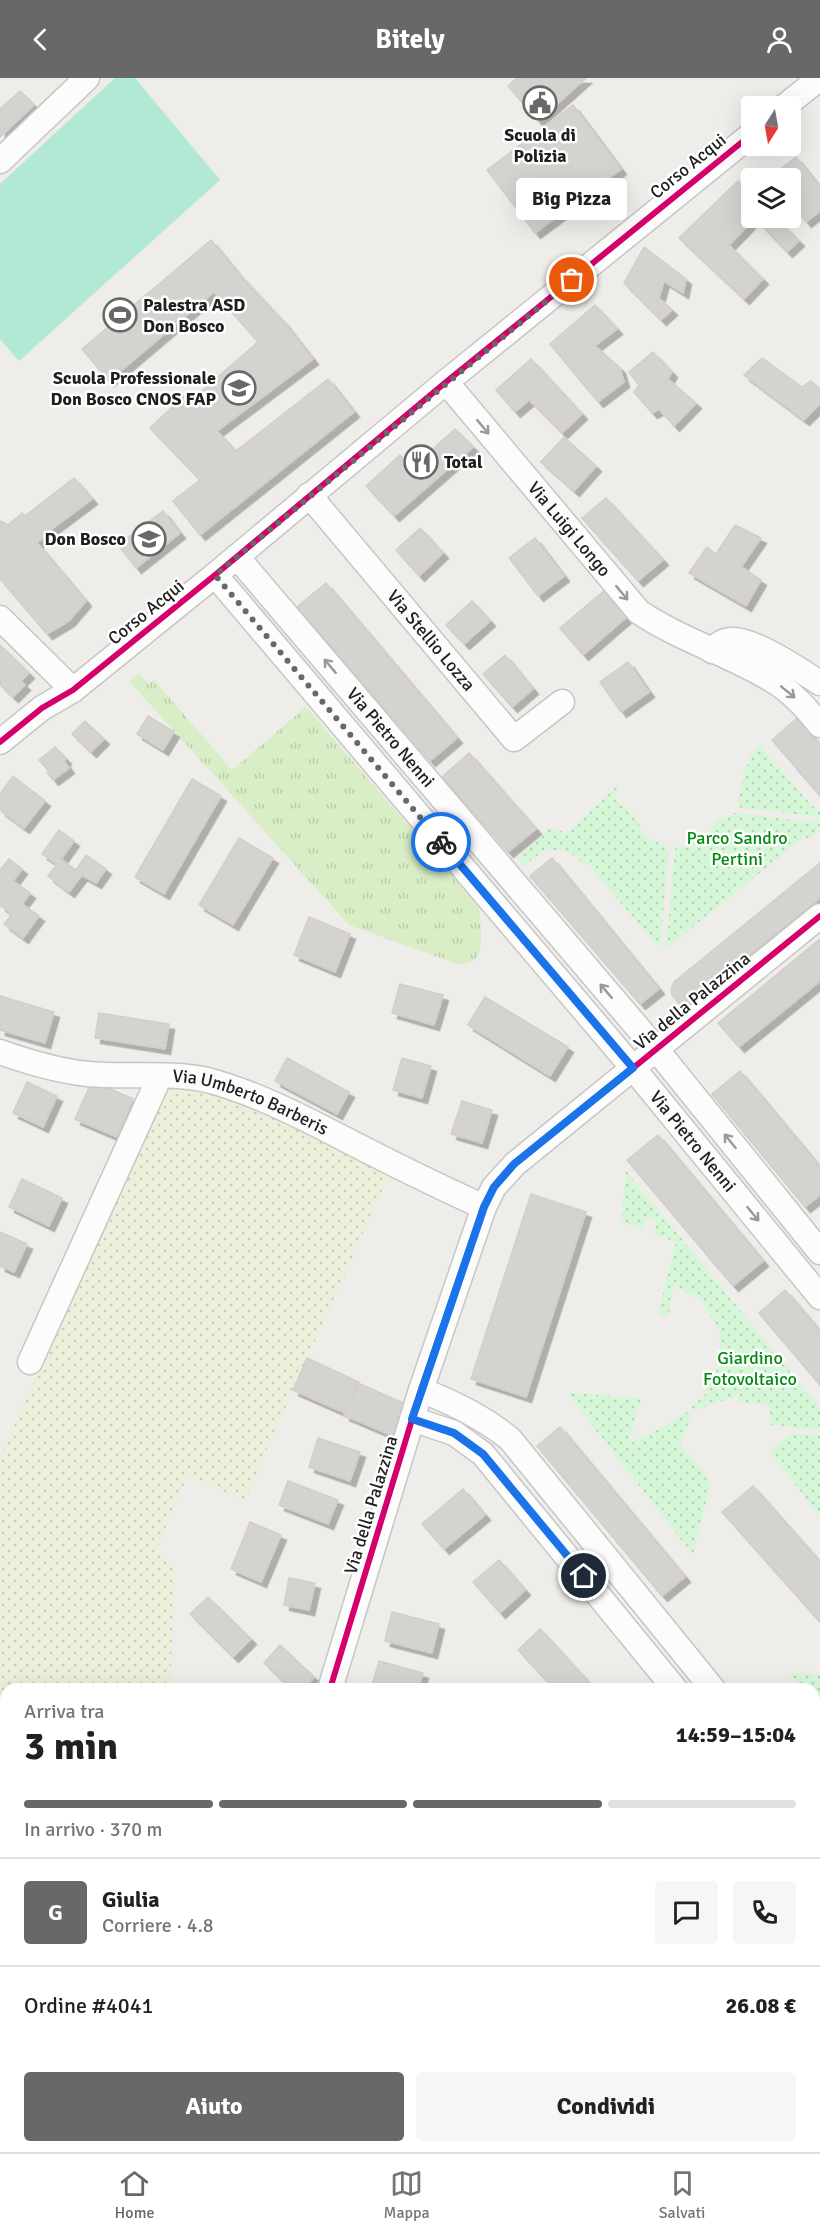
<!DOCTYPE html>
<html lang="it">
<head>
<meta charset="utf-8">
<style>
	:root { --surface:#fff; --page:#f6f6f6; --text:#202124; --muted:#757577; --line:#e0e0e0; --accent:#686866 }
	body { margin:0; font-family:Signika,sans-serif; background:var(--page); color:var(--text); height:100vh; display:flex; flex-direction:column; font-size:22px; white-space:nowrap }
	* { box-sizing:border-box; margin:0 }
	p { font-size:20px; color:var(--muted) }
	.icon { flex:none; width:33px; height:33px; fill:none; stroke:currentColor; stroke-width:2; stroke-linecap:round; stroke-linejoin:round }
	.map { position:relative; flex:1; overflow:hidden }
	.side { position:absolute; left:0px; top:1605px; width:820px; height:470px; display:flex; flex-direction:column; background:var(--surface); border-radius:18px 18px 0 0; box-shadow:0 6px 24px #0002 }
	.side>* { flex:none }
	.needle { width:39px; rotate:191deg }
	.tools { position:absolute; left:741px; top:18px; display:grid; gap:12px }
	.tools a { display:grid; place-items:center; width:60px; height:60px; border-radius:6px; background:var(--surface); box-shadow:0 6px 24px #0002; font-size:30px }
	.pin { position:absolute; display:grid; place-items:center; width:51px; height:51px; color:#fff; margin:-26px; border:3px solid #fff; border-radius:50%; box-shadow:0 2px 6px #0007 }
	.courier { position:absolute; display:grid; place-items:center; width:60px; height:60px; margin:-30px; border:4px solid #1a73e8; border-radius:50%; background:#fff; color:#222; box-shadow:0 2px 8px #0007 }
	.bubble { position:absolute; height:42px; border-radius:6px; background:var(--surface); box-shadow:0 6px 24px #0002; font-size:20px; font-weight:700; line-height:42px; text-align:center }
	.summary em { font-style:normal; font-weight:700 }
	.summary div { display:flex; flex-direction:column-reverse }
	.summary { display:flex; align-items:center; justify-content:space-between; height:102px; padding:0 24px }
	h1 { font-size:39px; font-weight:700; line-height:45px }
	.bar { display:grid; grid-template-columns:repeat(4,1fr); gap:9px 6px; align-content:center; height:72px; padding:0 24px }
	.bar i { height:8px; border-radius:4px; background:var(--line) }
	.bar .current { background:var(--accent) }
	.bar p { grid-column:span 4 }
	.line { display:flex; align-items:center; gap:15px; padding:0 24px; border-top:2px solid var(--line) }
	.line div { flex:1 }
	.round { display:grid; place-items:center; flex:none; width:63px; height:63px; border-radius:6px; background:var(--page) }
	.button { display:flex; gap:12px; margin-top:auto; padding:12px 24px }
	.button a { flex:1; height:69px; border-radius:6px; background:var(--accent); color:#fff; font-size:24px; font-weight:700; line-height:69px; text-align:center }
	.button a+a { background:var(--page); color:var(--text) }
	header { display:flex; justify-content:space-between; align-items:center; height:78px; padding:0 24px; background:var(--accent); color:#fff; font-size:27px; font-weight:700 }
	.menu { display:flex; justify-content:space-around; align-items:center; height:84px; border-top:2px solid var(--line); background:var(--surface); font-size:16px; color:var(--muted) }
	.menu a { display:grid; justify-items:center; gap:3px }
	.menu .current { color:var(--accent) }
	.map>svg:first-child { display:block }
</style>
</head>
<body>
<header><svg class="icon" aria-label="back" viewBox="0 0 24 24"><path d="M15 5l-7 7 7 7"/></svg>Bitely<svg class="icon" aria-label="person" viewBox="0 0 24 24"><circle cx="12" cy="8" r="4"/><path d="M4 21q1-7 8-7t8 7"/></svg></header>
<div class="map">
<svg width="820" height="2074" viewBox="0 0 820 2074">
	<defs>
		<pattern id="farmland-dots" width="8" height="8" patternUnits="userSpaceOnUse" patternTransform="scale(1.5)"><rect width="8" height="8" fill="#edefdb"/><path d="M2 2h.1M6 6h.1" fill="none" stroke="#cbcdbc" stroke-width="1.8" stroke-linecap="round"/></pattern>
		<pattern id="grass-tufts" width="24" height="20" patternUnits="userSpaceOnUse" patternTransform="scale(1.5)"><rect width="24" height="20" fill="#d9eec6"/><path d="M3 7l-1-3M5 7V3M7 7l1-3M15 17l-1-3M17 17v-4M19 17l1-3" fill="none" stroke="#baccaa"/></pattern>
		<pattern id="park-dots" width="8" height="8" patternUnits="userSpaceOnUse" patternTransform="scale(1.5)"><rect width="8" height="8" fill="#d5f6d7"/><path d="M2 2h.1M6 6h.1" fill="none" stroke="#b7d3b8" stroke-width="1.8" stroke-linecap="round"/></pattern>
		<filter id="shadow"><feDropShadow dx="5.5" dy="5.5" stdDeviation="0" flood-color="#0004"/></filter>
	</defs>
	<rect width="100%" height="100%" fill="#eeede9"/>
	<path fill="url(#farmland-dots)" d="M169 1007 222 1015 392 1090 244 1423 188 1397 155 1475 175 1487 170 1611H6V1901L0 1898V1379Z"/>
	<path fill="url(#grass-tufts)" d="M139 595 148 606 154 602 232 692 306 629 479 829C480 849 490 893 455 885L349 847 129 603Z"/>
	<path fill="url(#park-dots)" d="M758 666 816 732 820 733V739L738 729 743 695Z
		M618 707 615 722 633 736 646 759 669 769 660 871 587 785 583 787C573 775 566 769 550 773L546 770 525 788 518 780 550 750 568 755Z
		M735 735 820 745V751L808 761 805 758 666 871 675 770 700 764 717 743Z
		M626 1093 820 1330V1352L771 1347 769 1327 739 1324 738 1318 696 1331 690 1330 705 1317 721 1283 719 1251 701 1222 674 1207 668 1239 658 1236 676 1164 654 1156 657 1143 646 1139 642 1151 621 1144Z
		M570 1315 631 1319 641 1321 628 1366 668 1347 685 1334 692 1337 680 1365 711 1403 693 1477 568 1316Z
		M791 1355 820 1358V1438L769 1374Z
		M789 1594 820 1597V1633L815 1626 814 1611H802Z"/>
	<path fill="#b1e9d4" d="M115 0H135L220 102 19 283 0 261V106Z"/>
	<path fill="#d5d3d0" stroke="#d2ceca" stroke-width="1.5" filter="url(#shadow)" d="M517 0H586L538 43 508 8Z
		M20 13 34 27 0 59V31Z
		M573 27 621 91 535 155 487 92Z
		M796 79 820 109V133L806 144 790 124V100H772L770 99Z
		M738 103 752 117V124L744 129 754 141 729 167 763 201 744 221 679 160Z
		M773 140H776L799 163 787 174 763 149Z
		M211 162 237 194 283 243 313 281 217 353 236 373 328 301 354 334 200 457 173 423 200 402 150 350 184 318 189 324 258 264 214 214 109 303 82 271Z
		M644 169 686 201 683 215 664 203 659 220 672 232 661 242 624 205Z
		M595 227 617 251 595 268 620 290 624 304 598 324 550 266Z
		M653 274 672 294 668 301 696 325 674 348 659 331 652 335 634 314 639 307 629 294Z
		M762 280 802 309 811 303 820 311V326L804 342 744 297Z
		M531 281 582 336 562 355 529 322 515 334 496 312Z
		M455 351 473 369 394 438 366 408 400 377 412 390Z
		M564 359 596 388 574 413 541 384Z
		M74 400 92 421 44 457 45 458 37 465 86 523 69 543 47 556 0 501V443L8 447 22 435 25 438Z
		M606 420 663 482 638 503 582 440Z
		M163 433 180 455 136 490 118 467Z
		M735 447 761 460 741 489 761 502 746 528 689 495 707 469 716 476Z
		M420 450 443 475 419 498 396 472Z
		M535 460 564 498 538 518 509 480Z
		M326 505 457 660 430 683 297 529Z
		M606 511 628 538 583 577 560 550Z
		M472 523 490 543 464 566 446 547Z
		M0 567 29 595 21 603 25 607 13 619 0 607Z
		M505 577 533 611 512 629 483 596Z
		M628 584 649 614 621 634 600 604Z
		M148 638 174 654 163 672 137 656Z
		M797 640 820 667V718L772 662Z
		M85 643 104 661 91 674 72 656Z
		M55 669 66 681 64 683 69 690 53 702 47 694 49 693 39 682Z
		M469 675 536 751 508 774 442 699Z
		M13 698 45 723 24 750 0 732V716Z
		M192 701 221 718 164 816 135 799Z
		M59 752 74 763 61 781 76 792 86 777 106 791 96 805 82 797 69 814 48 798 57 786 42 776Z
		M239 760 273 780 233 847 199 827Z
		M552 780 659 911 640 926 530 798Z
		M9 781 22 791 13 803 30 815 22 826 39 838 23 860 4 846 12 836 0 827V792Z
		M820 785V820L683 930 672 917 671 911 674 904Z
		M309 839 350 856 335 894 294 877Z
		M820 861V903L739 969 718 945Z
		M400 906 443 917 434 947 392 935Z
		M0 918 54 934 45 965 0 952Z
		M485 919 568 969 550 998 468 947Z
		M99 935 169 946 165 971 95 960Z
		M287 980 349 1014 337 1036 275 1003Z
		M402 980 431 988 422 1020 393 1012Z
		M740 993 820 1089V1117L805 1129 712 1016Z
		M92 1003 133 1021 117 1059 75 1041Z
		M27 1004 57 1018 43 1049 13 1035Z
		M462 1023 492 1032 482 1065 451 1056Z
		M658 1057 763 1183 733 1208 627 1082Z
		M22 1101 62 1120 49 1148 9 1129Z
		M531 1116 586 1134 526 1319 471 1301Z
		M0 1154 27 1166 14 1194 0 1188Z
		M785 1212 820 1253V1307L759 1235Z
		M307 1280 359 1304 345 1335 293 1312Z
		M358 1305 412 1329 398 1360 344 1337Z
		M560 1349 685 1499 662 1518 537 1368Z
		M318 1360 360 1374 350 1403 309 1389Z
		M288 1403 338 1422 328 1446 279 1427Z
		M753 1408 820 1484V1544L722 1434Z
		M463 1411 485 1437 444 1471 422 1446Z
		M250 1444 281 1457 261 1504 231 1491Z
		M499 1482 525 1512 500 1535 473 1504Z
		M289 1500 315 1505 309 1532 284 1527Z
		M208 1519 251 1561 233 1579 190 1536Z
		M392 1534 439 1546 432 1575 385 1563Z
		M540 1551 594 1610 593 1611H554L518 1572Z
		M280 1567 314 1599 303 1611H291L264 1585Z
		M379 1583 423 1595 418 1611H371Z
		M814 1673 820 1679V1724L814 1717Z
		M814 1973 820 1980V1997L814 2002Z
		M0 1981 6 1983V2011L0 2009Z
		M481 2068H502L501 2074H480Z
		M672 2068H732L725 2074H666Z
		M796 2068 820 2072V2074H795Z"/>
	<g fill="none" stroke-linecap="round" stroke-linejoin="round">
		<defs>
			<g id="minor">
				<path d="M785 28 820 0"/>
				<path d="M0 83 87 0"/>
				<path id="s1" d="M446 304 639 534C681 562 729 576 772 602 791 613 806 630 820 647"/>
				<path id="s2" d="M309 417 514 661 562 624"/>
				<path id="s3" d="M237 479 656 971 820 1174"/>
				<path id="s4" d="M215 497 633 990 820 1219"/>
				<path d="M0 540 73 612"/>
				<path d="M712 573C718 566 722 563 731 562 753 560 801 593 820 605"/>
				<path d="M0 664 42 630 73 612 215 497 446 304 752 56"/>
				<path id="s5" d="M0 974C28 984 59 993 88 996 129 1000 171 993 211 1003 254 1015 294 1035 333 1055 383 1081 433 1106 484 1129"/>
				<path d="M30 1284 160 998"/>
				<path d="M421 1312C454 1325 483 1339 510 1361L713 1611"/>
				<path d="M412 1341 454 1355 483 1376 675 1611"/>
				<path d="M330 1611 421 1312 484 1129 494 1109 515 1086 820 838"/>
				<path d="M814 1736 820 1743"/>
				<path d="M814 1780 820 1787"/>
				<path d="M814 1912 820 1907"/>
				<path d="M340 2068 345 2074"/>
			</g>
			<path id="major" d="M0 2058 6 2059
				M85 2068 133 2074"/>
		</defs>
		<use href="#minor" stroke="#c7c6c5" stroke-width="27"/>
		<use href="#major" stroke="#a59c85" stroke-width="33"/>
		<use href="#minor" stroke="#fcfcfc" stroke-width="24"/>
		<use href="#major" stroke="#f1ede6" stroke-width="30"/>
		<defs>
			<path id="cycleway" d="M0 664 42 630 73 612 215 497 446 304 752 56
				M330 1611 421 1312 484 1129 494 1109 515 1086 820 838"/>
		</defs>
		<use href="#cycleway" stroke="#fff" stroke-width="10"/>
		<use href="#cycleway" stroke="#d6006c" stroke-width="6"/>
	</g>
	<defs><path id="oneway-shaft" d="M-6 0H5M1.5-3L5.5 0L1.5 3" fill="none" stroke-width="1.6" stroke-linecap="round" stroke-linejoin="round" transform="scale(1.5)"/></defs>
	<g stroke="#999">
		<use href="#oneway-shaft" transform="translate(483 349) rotate(50)"/>
		<use href="#oneway-shaft" transform="translate(622 515) rotate(50)"/>
		<use href="#oneway-shaft" transform="translate(330 588) rotate(-130)"/>
		<use href="#oneway-shaft" transform="translate(788 614) rotate(39)"/>
		<use href="#oneway-shaft" transform="translate(606 913) rotate(-130)"/>
		<use href="#oneway-shaft" transform="translate(730 1063) rotate(-129)"/>
		<use href="#oneway-shaft" transform="translate(753 1136) rotate(51)"/>
	</g>
	<g fill="none" stroke-linecap="round" stroke-linejoin="round">
		<path stroke="#686866" stroke-width="6" stroke-dasharray="0 10.8" d="M441 764 215 497 572 202"/>
		<path stroke="#1a73e8" stroke-width="8" d="M441 764 633 990 514 1086 494 1109 484 1129 412 1341 454 1355 483 1376 584 1498"/>
	</g>
	<defs>
		<symbol id="civic-ring" viewBox="-11 -11 22 22"><circle r="9.5" fill="#fff" stroke="#686866" stroke-width="1.5"/><path d="M-.6-6.5H3V-4.5H.6V-3L4-1V1h2V6H-6V1h2V-1L-.6-3ZM-1.2 2.5V6h2.4V2.5Z" fill="#686866"/></symbol>
		<symbol id="stadium-ring" viewBox="-11 -11 22 22"><circle r="9.5" fill="#fff" stroke="#686866" stroke-width="1.5"/><path d="M0-5a6.5 5 0 1 0 0 10a6.5 5 0 1 0 0-10ZM-3.5-1.8h7v3.6h-7Z" fill="#686866"/></symbol>
		<symbol id="school-ring" viewBox="-11 -11 22 22"><circle r="9.5" fill="#fff" stroke="#686866" stroke-width="1.5"/><path d="M0-5L7-2L0 1L-7-2ZM-4 1L0 2.5L4 1V4Q0 6-4 4Z" fill="#686866"/></symbol>
		<symbol id="restaurant-ring" viewBox="-11 -11 22 22"><circle r="9.5" fill="#fff" stroke="#686866" stroke-width="1.5"/><path d="M-5-6h1v4h1v-4h1v4h1v-4h1v5L-1.5 .5V6h-2V.5L-5-1ZM5-6V6H3V1.5H1.5Q1.5-4 5-6Z" fill="#686866"/></symbol>
	</defs>
	<g fill-rule="evenodd">
		<use href="#civic-ring" x="521" y="6" width="38" height="38"/>
		<use href="#stadium-ring" x="101" y="218" width="38" height="38"/>
		<use href="#school-ring" x="220" y="291" width="38" height="38"/>
		<use href="#restaurant-ring" x="402" y="365" width="38" height="38"/>
		<use href="#school-ring" x="130" y="442" width="38" height="38"/>
	</g>
	<g text-anchor="middle" dominant-baseline="central" stroke-width="5" stroke-linejoin="round" paint-order="stroke">
		<g font-size="18" font-weight="bold" fill="#202020" stroke="#fff" text-anchor="start">
			<text x="540" y="57" text-anchor="middle">Scuola di<tspan x="540" dy="21">Polizia</tspan></text>
			<text x="143" y="227">Palestra ASD<tspan x="143" dy="21">Don Bosco</tspan></text>
			<text x="216" y="300" text-anchor="end">Scuola Professionale<tspan x="216" dy="21">Don Bosco CNOS FAP</tspan></text>
			<text x="444" y="384">Total</text>
			<text x="126" y="461" text-anchor="end">Don Bosco</text>
		</g>
		<g font-size="18" fill="#202020" stroke="#fff">
			<text transform="translate(688 88) rotate(-39)">Corso Acqui</text>
			<text stroke="none"><textPath href="#s1" startOffset="192">Via Luigi Longo</textPath></text>
			<text transform="translate(146 534) rotate(-39)">Corso Acqui</text>
			<text stroke="none"><textPath href="#s2" startOffset="190">Via Stellio Lozza</textPath></text>
			<text stroke="none"><textPath href="#s3" startOffset="237">Via Pietro Nenni</textPath></text>
			<text transform="translate(692 923) rotate(-39)">Via della Palazzina</text>
			<text stroke="none"><textPath href="#s5" startOffset="258">Via Umberto Barberis</textPath></text>
			<text stroke="none"><textPath href="#s4" startOffset="741">Via Pietro Nenni</textPath></text>
			<text transform="translate(371 1427) rotate(-73)">Via della Palazzina</text>
		</g>
		<g font-size="18" fill="#038914" stroke="#fff">
			<text x="737" y="760">Parco Sandro<tspan x="737" dy="21">Pertini</tspan></text>
			<text x="750" y="1280">Giardino<tspan x="750" dy="21">Fotovoltaico</tspan></text>
		</g>
	</g>
</svg>
<div class="tools">
<a><svg class="needle" viewBox="-14 -14 28 28"><path d="M0-13l5 13h-10z" fill="#e53935"/><path d="M0 13l5-13h-10z" fill="#757577"/></svg></a>
<a><svg class="icon" aria-label="layers" viewBox="0 0 24 24"><path d="M12 4l9 5-9 5-9-5zM3 14l9 5 9-5"/></svg></a>
</div>
<div class="pin" style="left:572px;top:202px;background:#ea580c"><svg class="icon" aria-label="bag" viewBox="0 0 24 24"><path d="M5 8h14l-1 12H6zM9 8a3 3 0 0 1 6 0"/></svg></div>
<div class="pin" style="left:584px;top:1498px;background:#1f2937"><svg class="icon" aria-label="home" viewBox="0 0 24 24"><path d="M3 11l9-7 9 7M6 9v11h12V9"/></svg></div>
<div class="courier" style="left:441px;top:764px"><svg class="icon" aria-label="bike" viewBox="0 0 24 24"><circle cx="6" cy="16" r="4"/><circle cx="18" cy="16" r="4"/><path d="M6 16l4-8h5l3 8M10 8l3 8H6M13 5h3"/></svg></div>
<div class="bubble" style="left:516px;top:100px;width:111px">Big Pizza</div>
<section class="side">
<div class="summary"><div><h1>3 min</h1><p>Arriva tra</p></div><em>14:59–15:04</em></div>
<div class="bar"><i class="current"></i><i class="current"></i><i class="current"></i><i></i><p>In arrivo · 370 m</p></div>
<div class="line" style="height:108px"><b class="round" style="background:var(--accent);color:#fff">G</b><div><b>Giulia</b><p>Corriere · 4.8</p></div><a class="round"><svg class="icon" aria-label="chat" viewBox="0 0 24 24"><path d="M4 5h16v11H9l-5 4z"/></svg></a><a class="round"><svg class="icon" aria-label="phone" viewBox="0 0 24 24"><path d="M5 4h4l2 5-3 2q2 4 5 5l2-3 5 2v4C11 20 4 13 5 4z"/></svg></a></div>
<div class="line" style="height:78px"><div>Ordine #4041</div><b>26.08 €</b></div>
<div class="button"><a>Aiuto</a><a>Condividi</a></div>
</section>
</div>
<nav class="menu">
<a class="current"><svg class="icon" aria-label="home" viewBox="0 0 24 24"><path d="M3 11l9-7 9 7M6 9v11h12V9"/></svg>Home</a>
<a><svg class="icon" aria-label="map" viewBox="0 0 24 24"><path d="M3 6l6-2 6 2 6-2v14l-6 2-6-2-6 2zM9 4v14M15 6v14"/></svg>Mappa</a>
<a><svg class="icon" aria-label="saved" viewBox="0 0 24 24"><path d="M7 4h10v16l-5-4-5 4z"/></svg>Salvati</a>
</nav>
</body>
</html>
